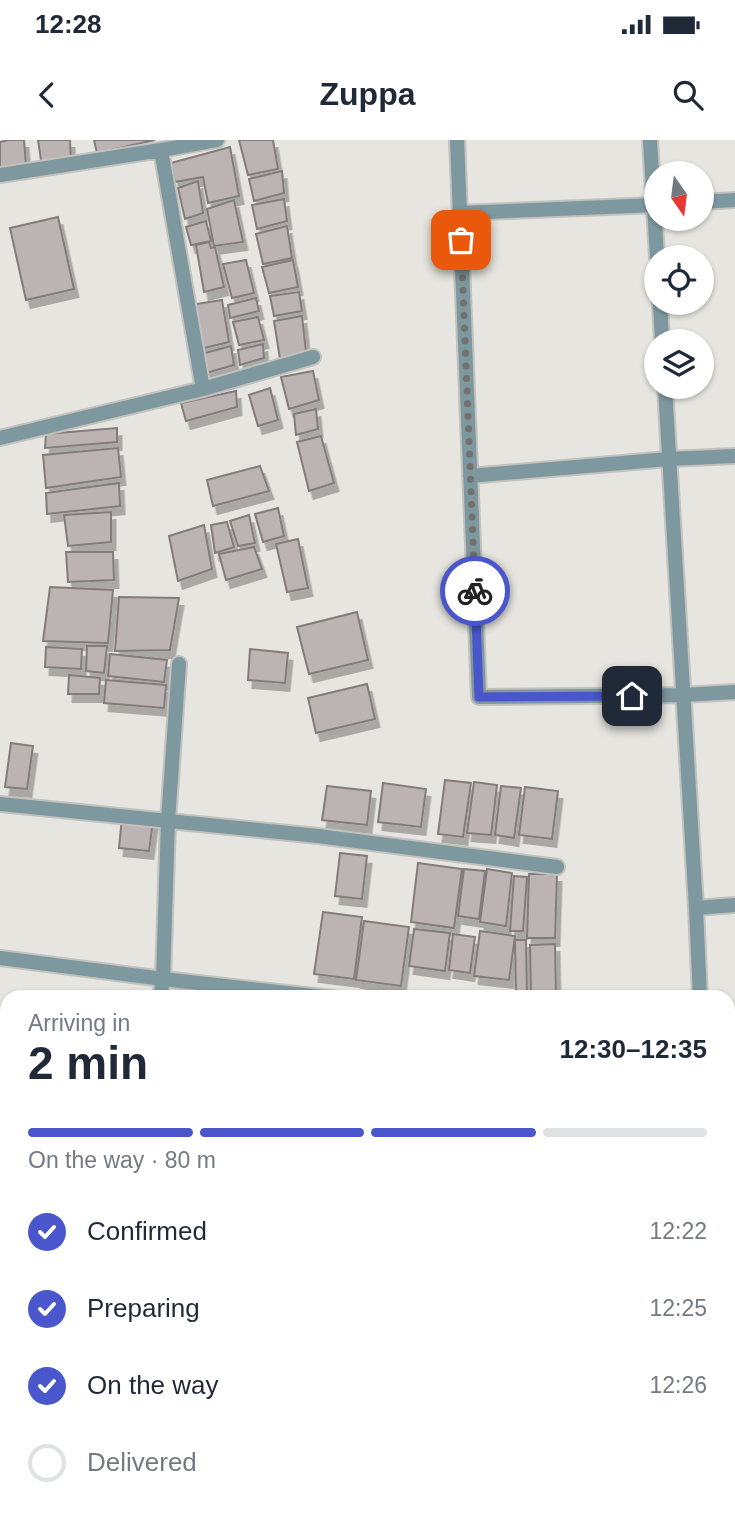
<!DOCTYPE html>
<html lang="en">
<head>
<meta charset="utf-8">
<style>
	:root { --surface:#fff; --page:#f6f6f7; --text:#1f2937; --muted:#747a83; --line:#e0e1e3; --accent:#4a56cb }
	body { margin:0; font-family:Arial,sans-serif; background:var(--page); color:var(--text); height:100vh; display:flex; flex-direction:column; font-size:26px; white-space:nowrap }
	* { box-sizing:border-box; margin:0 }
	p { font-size:23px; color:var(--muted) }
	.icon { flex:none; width:38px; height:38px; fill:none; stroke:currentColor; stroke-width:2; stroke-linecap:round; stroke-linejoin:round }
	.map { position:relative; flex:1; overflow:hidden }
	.details { position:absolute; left:0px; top:850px; width:735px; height:527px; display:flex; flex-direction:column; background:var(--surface); border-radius:21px 21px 0 0; box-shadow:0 2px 5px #0004 }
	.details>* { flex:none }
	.needle { width:46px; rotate:166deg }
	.controls { position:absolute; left:644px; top:21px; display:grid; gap:14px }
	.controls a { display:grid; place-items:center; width:70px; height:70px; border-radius:50%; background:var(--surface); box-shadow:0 2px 5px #0004; font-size:35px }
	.pin { position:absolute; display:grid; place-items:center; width:60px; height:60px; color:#fff; margin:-30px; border-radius:14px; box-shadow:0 4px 10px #0006 }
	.courier { position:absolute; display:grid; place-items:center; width:70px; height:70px; margin:-35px; border:5px solid #4a56cb; border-radius:50%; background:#fff; color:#222; box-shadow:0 2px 9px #0007 }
	.head em { font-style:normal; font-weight:600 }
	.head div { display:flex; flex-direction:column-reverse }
	.head { display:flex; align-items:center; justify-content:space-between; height:119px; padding:0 28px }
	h1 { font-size:46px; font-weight:600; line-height:52px }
	.bar { display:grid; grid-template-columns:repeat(4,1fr); gap:10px 7px; align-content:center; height:84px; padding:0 28px }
	.bar i { height:9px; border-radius:5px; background:var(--line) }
	.bar .current { background:var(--accent) }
	.bar p { grid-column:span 4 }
	ol { padding:0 28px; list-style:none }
	li { display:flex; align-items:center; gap:21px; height:77px }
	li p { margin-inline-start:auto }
	li .icon { padding:7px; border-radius:50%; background:var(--accent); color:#fff; stroke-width:4 }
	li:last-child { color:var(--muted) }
	li i { width:38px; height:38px; border:4px solid var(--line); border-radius:50% }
	.status { display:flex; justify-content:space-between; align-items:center; height:49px; padding:0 35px; background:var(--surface); direction:ltr }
	.status svg { height:19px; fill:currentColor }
	header { display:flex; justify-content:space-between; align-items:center; height:91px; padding:0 28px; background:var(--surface); font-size:32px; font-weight:600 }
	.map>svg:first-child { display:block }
</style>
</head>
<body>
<div class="status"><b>12:28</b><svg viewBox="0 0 49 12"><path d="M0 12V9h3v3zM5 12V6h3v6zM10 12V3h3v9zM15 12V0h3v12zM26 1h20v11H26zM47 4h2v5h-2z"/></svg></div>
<header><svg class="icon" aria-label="back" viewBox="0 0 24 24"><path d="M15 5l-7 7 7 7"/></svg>Zuppa<svg class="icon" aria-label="search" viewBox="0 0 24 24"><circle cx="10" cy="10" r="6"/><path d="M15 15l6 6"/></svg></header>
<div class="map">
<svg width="735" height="1377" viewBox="0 0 735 1377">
	<defs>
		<filter id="shadow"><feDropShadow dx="4.5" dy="8" stdDeviation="0" flood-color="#0004"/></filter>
	</defs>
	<rect width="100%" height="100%" fill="#e7e5df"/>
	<path fill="#bbb4b3" stroke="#837c7b" stroke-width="2" filter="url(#shadow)" d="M8 0H24L26 25 0 32V2Z
		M38 0H70L71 21 42 27Z
		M94 0H155L97 13Z
		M239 0H273L278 29 248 35Z
		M230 7 239 56 208 63 203 37 175 42 171 23Z
		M282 31 284 53 254 61 249 39Z
		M198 41 203 73 185 79 178 48Z
		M284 59 287 81 257 89 252 65Z
		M234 60 243 102 214 106 207 69Z
		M58 77 74 149 26 160 10 88Z
		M206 81 211 101 191 105 186 87Z
		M287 86 292 118 263 124 256 94Z
		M209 102 211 108 215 107 224 147 204 152 196 105Z
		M246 120 254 153 232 158 223 124Z
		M293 120 298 147 269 153 262 127Z
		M299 152 302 171 274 176 270 156Z
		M256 158 259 171 230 178 228 165Z
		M222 160 229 202 200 209 190 165Z
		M302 176 306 212 280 219 274 181Z
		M258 177 264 200 239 205 233 182Z
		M263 204 264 218 240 225 238 210Z
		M231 206 234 225 206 233 201 214Z
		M313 231 319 260 289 269 281 237Z
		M270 248 278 280 258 286 249 255Z
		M236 251 237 267 186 281 181 263Z
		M316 269 318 289 296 295 294 274Z
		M117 288V302L45 308 46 294Z
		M321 296 334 343 309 351 297 302Z
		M118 308 121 337 46 348 43 315Z
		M260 326 269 351 213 366 207 340Z
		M119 343 120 366 47 374 46 353Z
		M278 368 284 396 263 402 255 374Z
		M111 372V402L68 406 64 375Z
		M249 375 255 403 238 406 230 381Z
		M227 382 234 407 215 413 211 385Z
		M204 385 212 429 178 441 169 396Z
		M298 399 308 448 287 452 276 404Z
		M254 407 262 429 226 440 219 414Z
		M66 412H113L114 440 68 442Z
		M50 447 113 450 108 503 43 501Z
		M119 457 179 458 170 510 115 511Z
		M357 472 368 520 309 534 297 487Z
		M87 506H107L104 533 86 531Z
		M46 507 82 509 81 529 45 527Z
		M250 509 288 513 285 543 248 540Z
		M110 514 167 520 164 542 108 536Z
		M69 535 100 538 99 554H68Z
		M106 540 166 545 164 568 104 563Z
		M367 544 375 579 316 593 308 558Z
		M11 603 33 606 27 649 5 647Z
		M445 640 471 643 463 697 438 694Z
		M474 642 497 645 491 695 467 693Z
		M383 643 426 649 421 687 378 682Z
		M327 646 371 651 367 685 322 680Z
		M501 646 521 648 514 698 495 695Z
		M525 647 558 651 552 699 519 695Z
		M122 677 153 681 149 711 119 708Z
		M340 713 367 716 362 759 335 756Z
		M418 723 462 729 454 788 411 782Z
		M464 729 485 731 479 779 458 776Z
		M487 729 512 733 506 786 480 782Z
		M529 734H557L555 798H527Z
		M514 736 527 737 523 791H510Z
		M323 772 362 777 354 839 314 834Z
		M364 781 409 787 401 846 356 840Z
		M414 789 450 793 445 831 409 826Z
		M480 791 515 796 509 840 474 836Z
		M453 794 475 797 470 833 449 830Z
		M515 800H526L527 856H516Z
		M555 804 556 858H531L530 805Z
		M735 1273V1308H733L729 1274Z"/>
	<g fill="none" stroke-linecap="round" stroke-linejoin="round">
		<defs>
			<path id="street" d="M457 0 479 557 683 555 735 552
				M650 0 657 117
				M161 10 203 249
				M0 35 161 10 217 0
				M702 62 735 60
				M460 73 656 65
				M660 163 662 201
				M665 247 696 768 700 858
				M0 298 203 249 313 217
				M470 336 669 319 735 316
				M0 664 318 696 557 727
				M696 768 735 765
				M0 818 163 839 332 858
				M160 858 163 839 168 681 179 524
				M0 926 7 927
				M0 1123 7 1124
				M0 1224 7 1226
				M0 1288 7 1243
				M728 1322 735 1321
				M63 1370 88 1377
				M181 1377 183 1370
				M294 1377 295 1370"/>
		</defs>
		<use href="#street" stroke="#c3c1bc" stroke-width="18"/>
		<use href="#street" stroke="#7d999f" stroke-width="14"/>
	</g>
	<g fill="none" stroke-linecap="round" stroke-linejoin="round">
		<path stroke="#72716d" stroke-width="7" stroke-dasharray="0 12.6" d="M461 100 475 451"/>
		<path stroke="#4a56cb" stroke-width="9" d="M475 451 479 557 632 556"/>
	</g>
</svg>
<div class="controls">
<a><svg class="needle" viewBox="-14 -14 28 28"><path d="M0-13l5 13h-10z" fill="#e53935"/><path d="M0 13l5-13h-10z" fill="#747a83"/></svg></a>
<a><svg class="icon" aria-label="locate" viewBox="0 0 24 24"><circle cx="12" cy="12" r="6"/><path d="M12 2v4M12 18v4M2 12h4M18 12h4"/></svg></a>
<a><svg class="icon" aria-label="layers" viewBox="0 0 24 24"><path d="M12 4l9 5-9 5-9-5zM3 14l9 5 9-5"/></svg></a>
</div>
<div class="pin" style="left:461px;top:100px;background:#ea580c"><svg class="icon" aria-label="bag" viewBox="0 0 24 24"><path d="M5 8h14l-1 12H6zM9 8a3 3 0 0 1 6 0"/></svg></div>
<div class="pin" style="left:632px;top:556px;background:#1f2937"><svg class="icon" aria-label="home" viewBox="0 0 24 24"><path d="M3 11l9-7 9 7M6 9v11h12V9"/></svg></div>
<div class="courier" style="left:475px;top:451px"><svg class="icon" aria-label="bike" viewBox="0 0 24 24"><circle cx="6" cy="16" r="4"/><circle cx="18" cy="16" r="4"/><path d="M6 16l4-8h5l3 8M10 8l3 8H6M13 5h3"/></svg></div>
<section class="details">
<div class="head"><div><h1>2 min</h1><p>Arriving in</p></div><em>12:30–12:35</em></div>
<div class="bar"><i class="current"></i><i class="current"></i><i class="current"></i><i></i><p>On the way · 80 m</p></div>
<ol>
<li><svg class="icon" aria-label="check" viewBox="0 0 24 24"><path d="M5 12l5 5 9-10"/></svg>Confirmed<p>12:22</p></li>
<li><svg class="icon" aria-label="check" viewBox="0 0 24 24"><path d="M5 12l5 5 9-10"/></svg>Preparing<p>12:25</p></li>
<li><svg class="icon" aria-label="check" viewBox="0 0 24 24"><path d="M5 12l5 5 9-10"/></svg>On the way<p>12:26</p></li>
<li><i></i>Delivered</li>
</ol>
</section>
</div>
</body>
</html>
